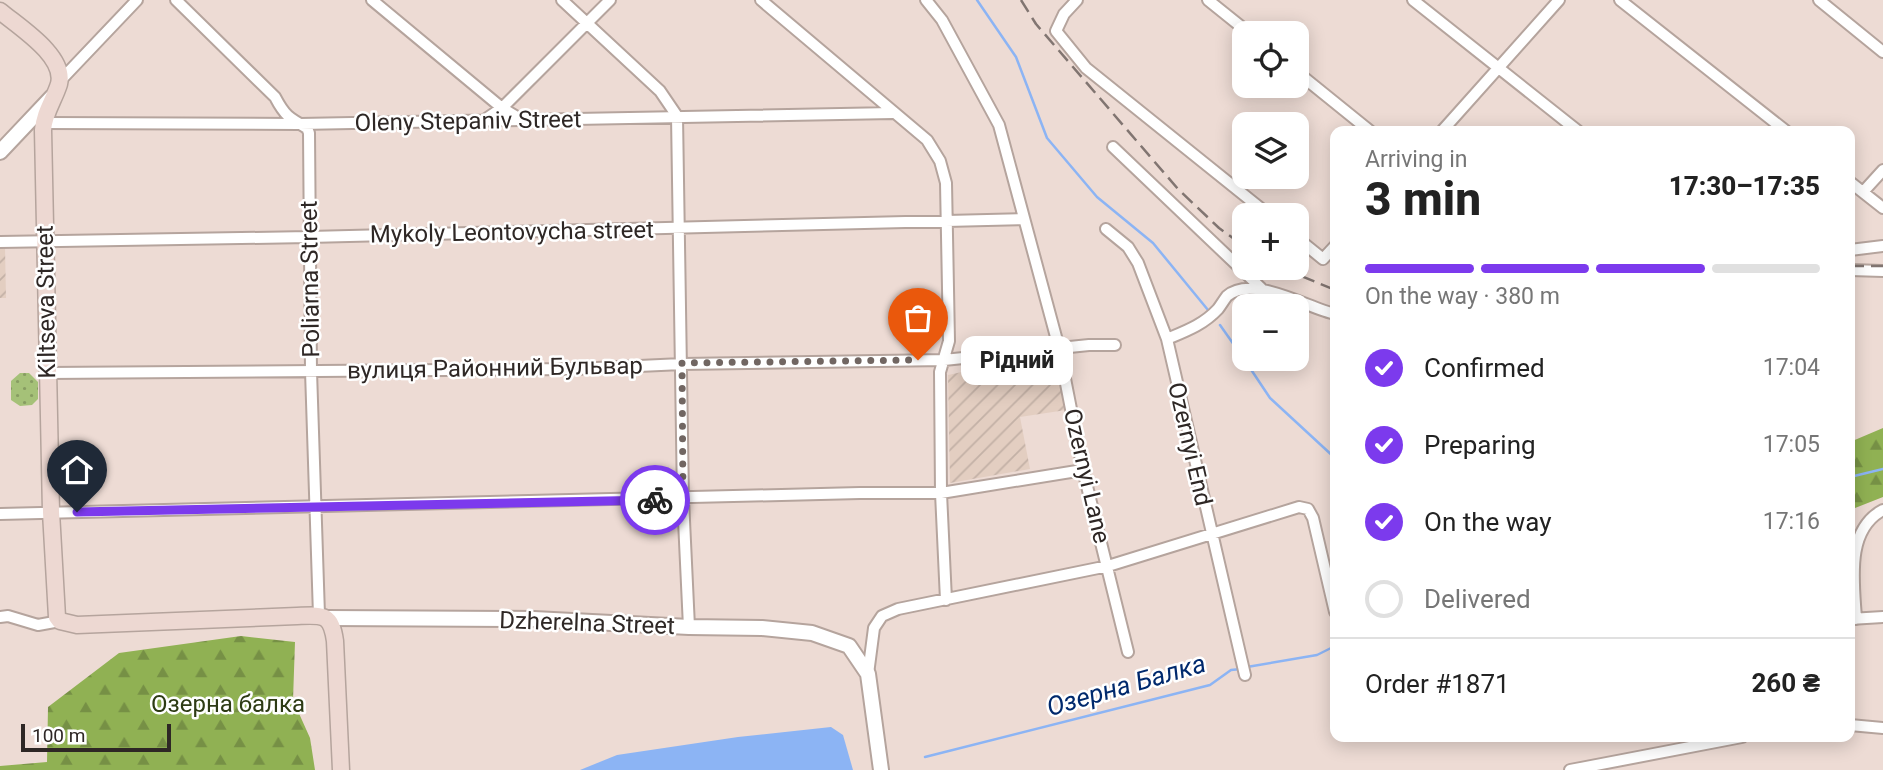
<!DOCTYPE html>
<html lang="en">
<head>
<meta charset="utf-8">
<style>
	:root { --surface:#fff; --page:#f6f6f6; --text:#222; --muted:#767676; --line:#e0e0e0; --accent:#7c3aed }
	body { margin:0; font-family:Roboto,sans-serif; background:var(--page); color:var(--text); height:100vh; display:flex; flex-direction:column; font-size:26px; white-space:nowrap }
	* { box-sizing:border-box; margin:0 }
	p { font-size:23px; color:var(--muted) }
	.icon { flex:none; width:38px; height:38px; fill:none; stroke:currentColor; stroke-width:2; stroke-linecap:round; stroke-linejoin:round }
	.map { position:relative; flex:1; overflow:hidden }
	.side { position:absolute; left:1330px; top:126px; width:525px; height:616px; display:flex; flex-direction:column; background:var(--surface); border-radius:14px; box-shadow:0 4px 18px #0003 }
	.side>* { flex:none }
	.buttons { position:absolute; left:1232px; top:21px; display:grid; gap:14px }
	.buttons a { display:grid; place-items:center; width:77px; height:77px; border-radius:14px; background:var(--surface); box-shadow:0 4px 18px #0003; font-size:35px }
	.scale { position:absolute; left:21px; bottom:18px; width:150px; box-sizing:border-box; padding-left:7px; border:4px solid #2e2725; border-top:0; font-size:19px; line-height:24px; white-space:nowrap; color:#2e2725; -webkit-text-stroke:5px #fff; paint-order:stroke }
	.pin { position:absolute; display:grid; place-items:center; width:60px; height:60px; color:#fff; margin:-72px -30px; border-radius:50% 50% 50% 0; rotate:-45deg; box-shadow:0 0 7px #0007 }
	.pin .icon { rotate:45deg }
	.courier { position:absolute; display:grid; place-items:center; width:70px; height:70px; margin:-35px; border:5px solid #7c3aed; border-radius:50%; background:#fff; color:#222; box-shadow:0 2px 9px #0007 }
	.bubble { position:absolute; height:49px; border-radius:14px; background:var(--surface); box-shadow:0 4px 18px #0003; font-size:23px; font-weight:800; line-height:49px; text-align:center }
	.overview em { font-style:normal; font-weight:800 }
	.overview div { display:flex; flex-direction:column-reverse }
	.overview { display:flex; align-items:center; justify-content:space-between; height:119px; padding:0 35px }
	h1 { font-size:46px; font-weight:800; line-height:52px }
	.bar { display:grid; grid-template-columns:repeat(4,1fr); gap:10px 7px; align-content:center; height:84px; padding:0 35px }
	.bar i { height:9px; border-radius:5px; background:var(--line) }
	.bar .selected { background:var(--accent) }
	.bar p { grid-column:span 4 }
	.line { display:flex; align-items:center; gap:18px; padding:0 35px; border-top:2px solid var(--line) }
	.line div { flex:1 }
	ol { padding:0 35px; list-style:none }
	li { display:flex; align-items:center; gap:21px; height:77px }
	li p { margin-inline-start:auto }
	li .icon { padding:7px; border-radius:50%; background:var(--accent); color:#fff; stroke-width:4 }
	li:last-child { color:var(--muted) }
	li i { width:38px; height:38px; border:4px solid var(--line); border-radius:50% }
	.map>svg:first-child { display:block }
</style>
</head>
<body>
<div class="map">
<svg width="1883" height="770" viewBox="0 0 1883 770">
	<defs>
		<pattern id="industrial-furrows" width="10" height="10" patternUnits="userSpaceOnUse" patternTransform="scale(1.75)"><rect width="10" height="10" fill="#e3cec1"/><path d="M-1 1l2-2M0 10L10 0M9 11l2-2" fill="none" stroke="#c3b1a6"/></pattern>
		<pattern id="grass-dots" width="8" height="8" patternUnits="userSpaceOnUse" patternTransform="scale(1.75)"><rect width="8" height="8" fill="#a5c178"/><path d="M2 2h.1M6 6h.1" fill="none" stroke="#879d62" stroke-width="1.8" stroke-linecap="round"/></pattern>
		<pattern id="forest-firs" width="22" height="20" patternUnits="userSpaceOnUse" patternTransform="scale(1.75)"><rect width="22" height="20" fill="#90b153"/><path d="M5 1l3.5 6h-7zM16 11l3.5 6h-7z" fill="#769045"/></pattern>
	</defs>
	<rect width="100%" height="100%" fill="#eddbd4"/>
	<path fill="url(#industrial-furrows)" d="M0 247H5L6 298H0Z
		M1051 353 1066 410 1020 417 1030 469 950 483 948 375Z"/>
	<path fill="url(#grass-dots)" d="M20 373H29L38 382V399L32 405 20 406 11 400V381Z"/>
	<path fill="url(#forest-firs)" d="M1883 428V497L1850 510V442Z
		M241 636 295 642 293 700 310 738 315 770H0V766L47 762 48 707 119 653Z"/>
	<path fill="#8cb4f4" d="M831 727 843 735 853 770H580L617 755 738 737Z"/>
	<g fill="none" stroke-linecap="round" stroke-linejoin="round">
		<path stroke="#8cb4f4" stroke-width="2.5" d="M977 0 1016 57 1047 138 1097 197 1153 243 1208 310
			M1220 325 1244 359
			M1244 359 1270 398 1335 458
			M1850 477 1883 469
			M1247 667 1317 655 1335 646
			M925 757 1210 685 1231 670 1241 669"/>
		<defs>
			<path id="minor" d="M176 0 275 97C285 116 289 118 307 128L309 133 311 371 319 615
				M372 0 502 108 522 120
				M562 0 660 91 677 116 683 499 689 627
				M761 0 927 140 940 161 946 183 949 341 940 372 941 493 946 600
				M926 0 942 20 999 125 1059 348 1083 470 1128 652
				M1077 0 1064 14 1056 31 1086 68 1269 215
				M1208 0 1249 33
				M1413 0 1578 131
				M1620 0 1786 131
				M1819 0 1883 52
				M1297 72 1370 131
				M59 82 137 0
				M483 121 502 108 610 0
				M44 123 300 124 893 113
				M1442 131 1559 0
				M1113 147 1261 288
				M1850 182 1883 208
				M1863 192 1883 170
				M1106 229 1128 247 1138 263 1167 339 1245 675
				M1297 238 1323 259 1335 246
				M0 242 309 237 1024 219
				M1850 250 1883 246
				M1850 270 1883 271
				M1167 339C1186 331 1203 325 1218 309 1221 305 1224 300 1227 296 1252 274 1308 308 1335 314
				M47 373 575 369 682 364 944 360 1089 345H1115
				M0 514 860 493H941L1083 470
				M0 617 8 616 38 625 60 621
				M1850 619 1883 617
				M1856 619C1854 583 1845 530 1883 510
				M868 674 874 628 882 616 898 609 1108 566 1299 507 1308 509 1313 518 1335 612
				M1850 725 1883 728
				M1570 770 1742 737"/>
			<path id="tertiary" d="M0 152 52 97
				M327 618 534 619 689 627 762 628 812 633 849 646 868 674 881 770"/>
			<path id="secondary" d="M0 11C19 27 66 56 59 84 54 100 44 113 43 130L51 512 57 617 60 621 77 625 297 616C323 615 331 613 335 641L341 770"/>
		</defs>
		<use href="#minor" stroke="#b5a49d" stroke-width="14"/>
		<use href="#tertiary" stroke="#b5a49d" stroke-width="18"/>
		<use href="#secondary" stroke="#b5a49d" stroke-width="19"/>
		<use href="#minor" stroke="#fff" stroke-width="10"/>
		<use href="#tertiary" stroke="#fff" stroke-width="14"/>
		<use href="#secondary" stroke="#edd8d2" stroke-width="16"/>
		<path stroke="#817571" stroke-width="2.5" stroke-dasharray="14 7" stroke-linecap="butt" d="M1021 0 1036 24 1178 189 1219 228 1244 246
			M1850 266H1883
			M1282 268 1335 290"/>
	</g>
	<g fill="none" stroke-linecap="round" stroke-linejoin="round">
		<path stroke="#716662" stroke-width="7" stroke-dasharray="0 12.6" d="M655 500 683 499 682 363 918 360"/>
		<path stroke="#7c3aed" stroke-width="9" d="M77 512 655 500"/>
	</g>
	<g text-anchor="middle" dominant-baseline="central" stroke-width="5" stroke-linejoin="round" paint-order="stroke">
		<g font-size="24" fill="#2e2725" stroke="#fff">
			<text transform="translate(468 121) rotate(-1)">Oleny Stepaniv Street</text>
			<text transform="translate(512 232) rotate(-1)">Mykoly Leontovycha street</text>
			<text transform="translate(310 279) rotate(-91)">Poliarna Street</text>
			<text transform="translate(46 302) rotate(-91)">Kiltseva Street</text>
			<text transform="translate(495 368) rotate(-1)">вулиця Районний Бульвар</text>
			<text transform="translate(1190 444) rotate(77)">Ozernyi End</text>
			<text transform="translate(1087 476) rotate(77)">Ozernyi Lane</text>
			<text transform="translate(587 623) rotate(2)">Dzherelna Street</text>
		</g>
		<g font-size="24" fill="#2d3b14" stroke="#fff">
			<text x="228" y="704">Озерна балка</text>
		</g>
		<g font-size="26" font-style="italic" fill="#00296d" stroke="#fff">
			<text transform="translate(1126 685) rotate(-16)">Озерна Балка</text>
		</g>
	</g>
</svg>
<div class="buttons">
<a><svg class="icon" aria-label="locate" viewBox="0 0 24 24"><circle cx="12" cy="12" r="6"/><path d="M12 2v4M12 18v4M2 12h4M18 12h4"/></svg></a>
<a><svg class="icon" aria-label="layers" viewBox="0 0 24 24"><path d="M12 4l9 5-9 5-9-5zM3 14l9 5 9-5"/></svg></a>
<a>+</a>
<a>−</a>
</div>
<div class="scale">100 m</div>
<div class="pin" style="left:918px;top:360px;background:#ea580c"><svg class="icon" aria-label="bag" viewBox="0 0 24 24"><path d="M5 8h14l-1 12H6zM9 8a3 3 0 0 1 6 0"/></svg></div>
<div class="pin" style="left:77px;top:512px;background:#1f2937"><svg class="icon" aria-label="home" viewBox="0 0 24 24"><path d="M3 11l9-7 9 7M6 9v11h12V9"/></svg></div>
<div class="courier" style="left:655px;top:500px"><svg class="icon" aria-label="bike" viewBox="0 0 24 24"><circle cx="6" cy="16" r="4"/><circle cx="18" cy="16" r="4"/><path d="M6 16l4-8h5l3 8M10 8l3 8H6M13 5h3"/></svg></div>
<div class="bubble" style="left:961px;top:336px;width:112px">Рідний</div>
<section class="side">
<div class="overview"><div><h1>3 min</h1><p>Arriving in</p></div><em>17:30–17:35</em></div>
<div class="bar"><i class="selected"></i><i class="selected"></i><i class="selected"></i><i></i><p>On the way · 380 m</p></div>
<ol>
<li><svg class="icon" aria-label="check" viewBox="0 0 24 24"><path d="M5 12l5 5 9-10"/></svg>Confirmed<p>17:04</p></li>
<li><svg class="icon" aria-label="check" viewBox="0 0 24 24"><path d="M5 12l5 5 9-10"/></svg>Preparing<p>17:05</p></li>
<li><svg class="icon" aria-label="check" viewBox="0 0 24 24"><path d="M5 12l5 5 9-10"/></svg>On the way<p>17:16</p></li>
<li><i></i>Delivered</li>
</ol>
<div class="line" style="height:91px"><div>Order #1871</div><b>260 ₴</b></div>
</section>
</div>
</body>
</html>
